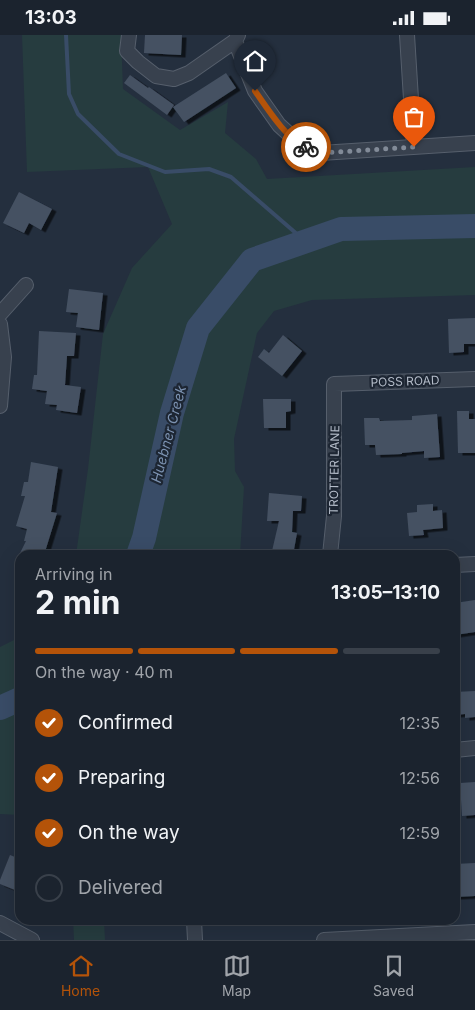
<!DOCTYPE html>
<html lang="en">
<head>
<meta charset="utf-8">
<style>
	:root { --surface:#1b232e; --page:#282f3a; --text:#f1f3f6; --muted:#a0a4aa; --line:#39404a; --accent:#b45309 }
	body { margin:0; font-family:Inter,sans-serif; background:var(--page); color:var(--text); height:100vh; display:flex; flex-direction:column; font-size:19px; white-space:nowrap }
	* { box-sizing:border-box; margin:0 }
	p { font-size:16px; color:var(--muted) }
	.icon { flex:none; width:28px; height:28px; fill:none; stroke:currentColor; stroke-width:2; stroke-linecap:round; stroke-linejoin:round }
	.map { position:relative; flex:1; overflow:hidden }
	.drawer { position:absolute; left:15px; top:515px; width:445px; height:375px; display:flex; flex-direction:column; background:var(--surface); border-radius:15px; box-shadow:0 5px 20px #0002,0 0 0 1px var(--line) }
	.drawer>* { flex:none }
	.pin { position:absolute; display:grid; place-items:center; width:42px; height:42px; color:#fff; margin:-51px -21px; border-radius:50% 50% 50% 0; rotate:-45deg; box-shadow:0 0 5px #0007 }
	.pin .icon { rotate:45deg }
	.courier { position:absolute; display:grid; place-items:center; width:50px; height:50px; margin:-25px; border:4px solid #b45309; border-radius:50%; background:#fff; color:#222; box-shadow:0 1px 6px #0007 }
	.headline em { font-style:normal; font-weight:700 }
	.headline div { display:flex; flex-direction:column-reverse }
	.headline { display:flex; align-items:center; justify-content:space-between; height:85px; padding:0 20px }
	h1 { font-size:32px; font-weight:700; line-height:38px }
	.bar { display:grid; grid-template-columns:repeat(4,1fr); gap:8px 5px; align-content:center; height:60px; padding:0 20px }
	.bar i { height:6px; border-radius:4px; background:var(--line) }
	.bar .active { background:var(--accent) }
	.bar p { grid-column:span 4 }
	ol { padding:0 20px; list-style:none }
	li { display:flex; align-items:center; gap:15px; height:55px }
	li p { margin-inline-start:auto }
	li .icon { padding:5px; border-radius:50%; background:var(--accent); color:#fff; stroke-width:4 }
	li:last-child { color:var(--muted) }
	li i { width:28px; height:28px; border:2px solid var(--line); border-radius:50% }
	.status { display:flex; justify-content:space-between; align-items:center; height:35px; padding:0 25px; background:var(--surface); direction:ltr }
	.status svg { height:14px; fill:currentColor }
	.dock { display:flex; justify-content:space-around; align-items:center; height:70px; border-top:1px solid var(--line); background:var(--surface); font-size:14px; color:var(--muted) }
	.dock a { display:grid; justify-items:center; gap:2px }
	.dock .active { color:var(--accent) }
	.map>svg:first-child { display:block }
</style>
</head>
<body>
<div class="status"><b>13:03</b><svg viewBox="0 0 49 12"><path d="M0 12V9h3v3zM5 12V6h3v6zM10 12V3h3v9zM15 12V0h3v12zM26 1h20v11H26zM47 4h2v5h-2z"/></svg></div>
<div class="map">
<svg width="475" height="905" viewBox="0 0 475 905">
	<defs>
		<filter id="shadow"><feDropShadow dx="4.5" dy="2.5" stdDeviation="0" flood-color="#0009"/></filter>
	</defs>
	<rect width="100%" height="100%" fill="#242f3e"/>
	<path fill="#263c3f" d="M22 0H121L123 54 180 95 228 67 225 98 256 124 267 144 475 132V260L312 265 274 276 257 298 234 404 235 436 244 452 240 520H76L88 434 103 299 132 233 172 189 148 132 27 137Z
		M20 602V780L0 779V612Z
		M73 885H104L105 905H74Z"/>
	<g fill="none" stroke-linecap="round" stroke-linejoin="round">
		<path stroke="#394c67" stroke-width="4" d="M66 0 69 59 78 79 119 119 165 137 209 134 231 142 305 206"/>
		<path stroke="#394c67" stroke-width="24" d="M138 520 144 503 172 378 198 293 252 225 341 194 475 191
			M0 673 20 664"/>
	</g>
	<path fill="#455162" filter="url(#shadow)" d="M145 0H182L181 20 144 18Z
		M226 38 236 53 184 87 173 72Z
		M130 40 148 53 149 52 174 70 167 80 124 48Z
		M19 157 52 174 41 195 29 188 24 198 3 188Z
		M69 254 103 258 99 295 76 292 78 278 66 277Z
		M475 283V309H464V317L449 318 448 284Z
		M39 296 76 298 74 321H67L65 350 81 352 77 378 56 375 57 370 45 369 47 356 32 354 34 340H37Z
		M283 300 302 316 282 341 258 322 264 314 269 318Z
		M263 364H291V376L286 377V393H264Z
		M457 376H469V384H475V418H458Z
		M437 379 440 422 424 423V416L402 418V419L376 420 375 410H365L364 383H379L380 386 412 385V381Z
		M31 427 58 432 51 477 57 478 44 520H19L26 506H24L27 494 16 491 25 461H21L24 447H28Z
		M269 458 302 461 301 476H293L292 497 297 498 293 520H275L276 517 272 516 279 486H267Z
		M433 469V476L442 475 443 493 423 495 424 500 409 501 407 478 417 477V470Z
		M475 565V597L455 600V568Z
		M475 656V682L465 683V679L455 680V657Z
		M475 747V780L462 781 460 748Z
		M10 820 20 824V857L0 849V845Z
		M475 828V861L455 862V829Z"/>
	<g fill="none" stroke-linecap="round" stroke-linejoin="round">
		<defs>
			<path id="minor" d="M129 0 127 16 138 27 156 41 174 44 189 38 235 6
				M238 0 235 6 255 56 279 90 301 110 321 118 475 108
				M407 0 414 112
				M0 279 26 250
				M0 289 4 322 0 371
				M330 520 334 481V349L475 344
				M455 530 475 529
				M455 715 475 713
				M194 885 195 905
				M0 888 32 905
				M324 905 475 897"/>
		</defs>
		<use href="#minor" stroke="#565f6c" stroke-width="16"/>
		<use href="#minor" stroke="#38414e" stroke-width="14"/>
	</g>
	<g fill="none" stroke-linecap="round" stroke-linejoin="round">
		<path stroke="#828b98" stroke-width="5" stroke-dasharray="0 9" d="M306 112 321 118 414 112"/>
		<path stroke="#b45309" stroke-width="6" d="M255 56C267 73 287 105 306 112"/>
	</g>
	<g text-anchor="middle" dominant-baseline="central" stroke-width="4.5" stroke-linejoin="round" paint-order="stroke">
		<g font-size="12" fill="#b4bcc9" stroke="#1d2633">
			<text transform="translate(405 346) rotate(-2)">POSS ROAD</text>
			<text transform="translate(334 435) rotate(-89)">TROTTER LANE</text>
		</g>
		<g font-size="14" font-style="italic" fill="#7c92b1" stroke="#1d2633">
			<text transform="translate(168 399) rotate(-75)">Huebner Creek</text>
		</g>
	</g>
</svg>
<div class="pin" style="left:414px;top:112px;background:#ea580c"><svg class="icon" aria-label="bag" viewBox="0 0 24 24"><path d="M5 8h14l-1 12H6zM9 8a3 3 0 0 1 6 0"/></svg></div>
<div class="pin" style="left:255px;top:56px;background:#1f2937"><svg class="icon" aria-label="home" viewBox="0 0 24 24"><path d="M3 11l9-7 9 7M6 9v11h12V9"/></svg></div>
<div class="courier" style="left:306px;top:112px"><svg class="icon" aria-label="bike" viewBox="0 0 24 24"><circle cx="6" cy="16" r="4"/><circle cx="18" cy="16" r="4"/><path d="M6 16l4-8h5l3 8M10 8l3 8H6M13 5h3"/></svg></div>
<section class="drawer">
<div class="headline"><div><h1>2 min</h1><p>Arriving in</p></div><em>13:05–13:10</em></div>
<div class="bar"><i class="active"></i><i class="active"></i><i class="active"></i><i></i><p>On the way · 40 m</p></div>
<ol>
<li><svg class="icon" aria-label="check" viewBox="0 0 24 24"><path d="M5 12l5 5 9-10"/></svg>Confirmed<p>12:35</p></li>
<li><svg class="icon" aria-label="check" viewBox="0 0 24 24"><path d="M5 12l5 5 9-10"/></svg>Preparing<p>12:56</p></li>
<li><svg class="icon" aria-label="check" viewBox="0 0 24 24"><path d="M5 12l5 5 9-10"/></svg>On the way<p>12:59</p></li>
<li><i></i>Delivered</li>
</ol>
</section>
</div>
<nav class="dock">
<a class="active"><svg class="icon" aria-label="home" viewBox="0 0 24 24"><path d="M3 11l9-7 9 7M6 9v11h12V9"/></svg>Home</a>
<a><svg class="icon" aria-label="map" viewBox="0 0 24 24"><path d="M3 6l6-2 6 2 6-2v14l-6 2-6-2-6 2zM9 4v14M15 6v14"/></svg>Map</a>
<a><svg class="icon" aria-label="saved" viewBox="0 0 24 24"><path d="M7 4h10v16l-5-4-5 4z"/></svg>Saved</a>
</nav>
</body>
</html>
